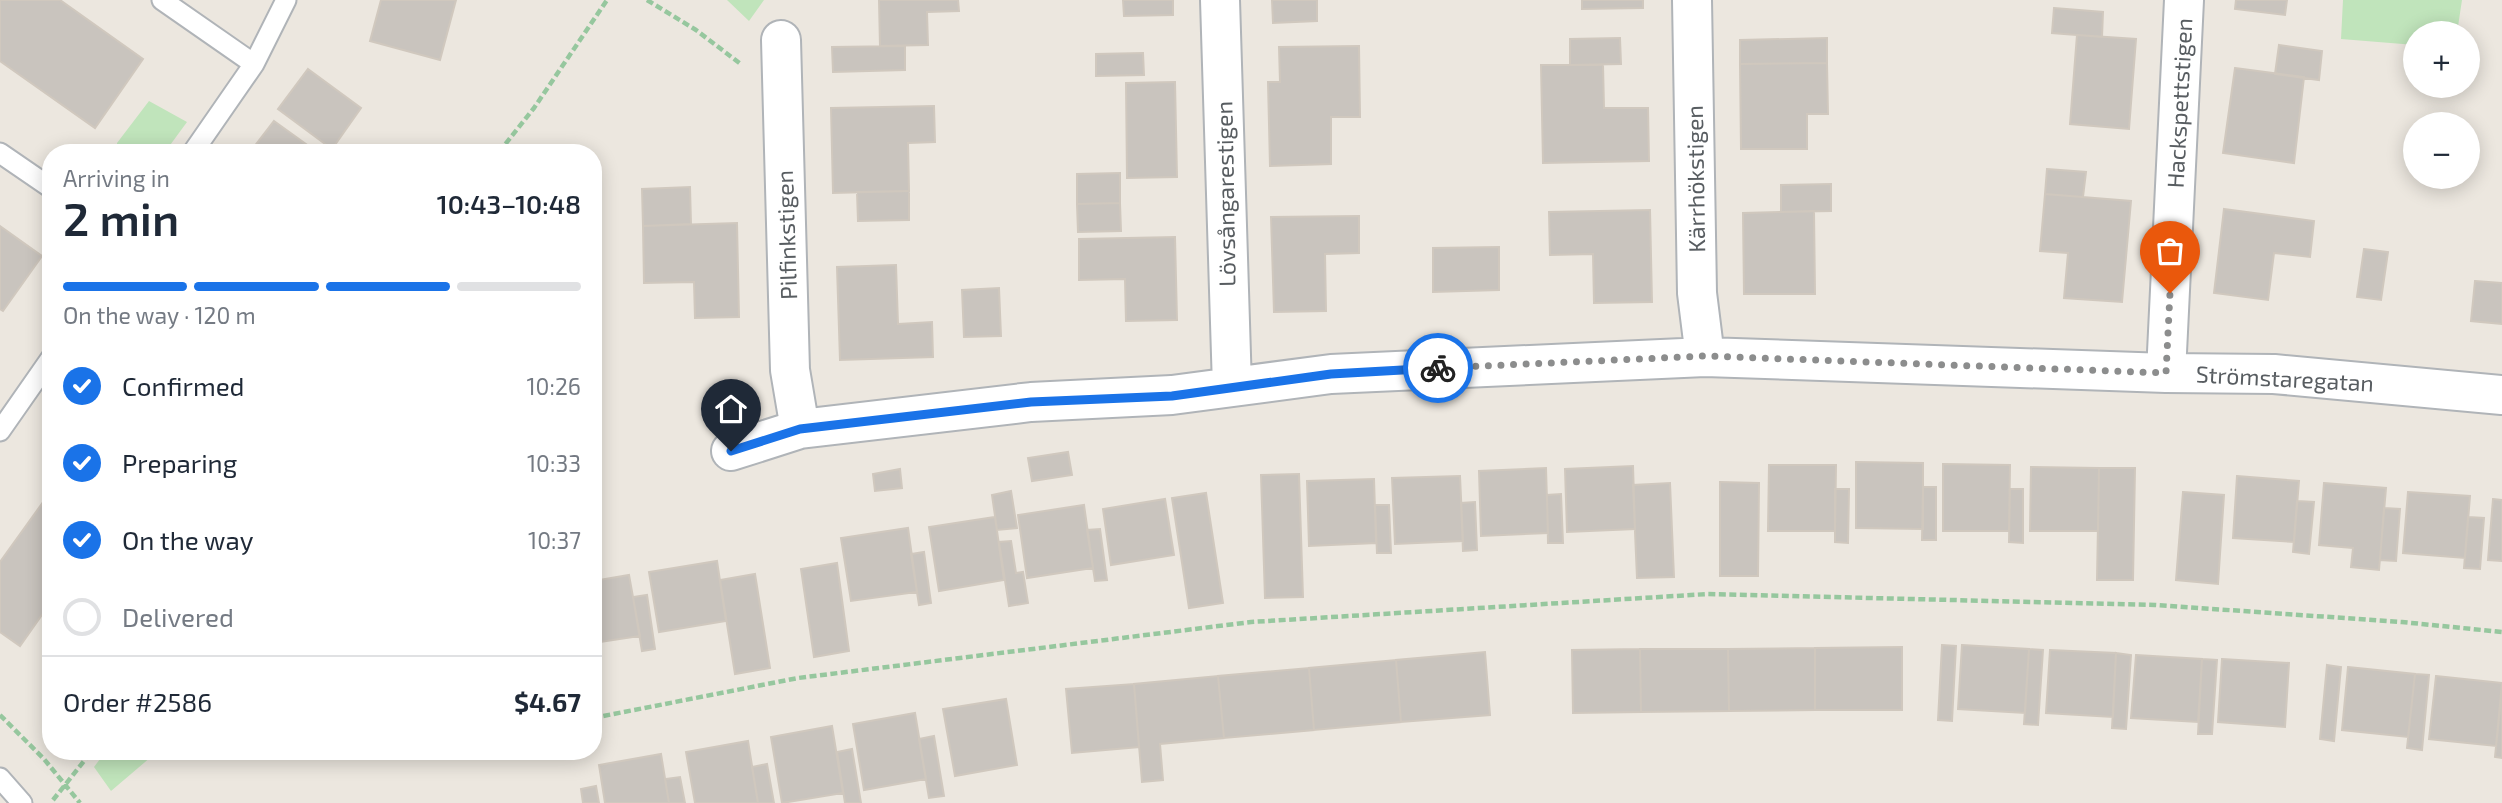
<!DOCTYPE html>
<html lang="en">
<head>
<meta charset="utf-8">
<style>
	:root { --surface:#fff; --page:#f2f2f3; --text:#1f2937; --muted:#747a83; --line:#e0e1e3; --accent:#1a73e8 }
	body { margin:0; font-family:"Exo 2",sans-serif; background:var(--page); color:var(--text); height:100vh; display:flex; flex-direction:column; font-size:26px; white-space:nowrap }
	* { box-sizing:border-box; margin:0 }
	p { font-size:23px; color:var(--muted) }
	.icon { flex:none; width:38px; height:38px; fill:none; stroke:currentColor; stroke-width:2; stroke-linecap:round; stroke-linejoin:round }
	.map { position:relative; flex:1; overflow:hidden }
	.panel { position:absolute; left:42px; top:144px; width:560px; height:616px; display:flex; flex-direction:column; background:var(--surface); border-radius:28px; box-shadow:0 4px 18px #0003 }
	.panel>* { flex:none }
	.fabs { position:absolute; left:2403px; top:21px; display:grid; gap:14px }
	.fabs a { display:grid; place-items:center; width:77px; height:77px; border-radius:50%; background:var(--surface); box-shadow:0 4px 18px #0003; font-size:35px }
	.pin { position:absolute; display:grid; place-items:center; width:60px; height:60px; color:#fff; margin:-72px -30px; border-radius:50% 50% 50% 0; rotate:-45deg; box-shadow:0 0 7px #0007 }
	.pin .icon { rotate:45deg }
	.courier { position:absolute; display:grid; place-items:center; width:70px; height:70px; margin:-35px; border:5px solid #1a73e8; border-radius:50%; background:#fff; color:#222; box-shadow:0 2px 9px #0007 }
	.overview em { font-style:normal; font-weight:600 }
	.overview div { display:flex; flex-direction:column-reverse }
	.overview { display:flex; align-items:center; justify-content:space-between; height:119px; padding:0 21px }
	h1 { font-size:46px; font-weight:600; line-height:52px }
	.bar { display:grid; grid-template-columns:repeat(4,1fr); gap:10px 7px; align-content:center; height:84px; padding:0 21px }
	.bar i { height:9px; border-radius:5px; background:var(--line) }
	.bar .current { background:var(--accent) }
	.bar p { grid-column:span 4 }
	.line { display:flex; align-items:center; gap:18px; padding:0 21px; border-top:2px solid var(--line) }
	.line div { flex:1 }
	ol { padding:0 21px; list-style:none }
	li { display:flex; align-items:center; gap:21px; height:77px }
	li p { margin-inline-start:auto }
	li .icon { padding:7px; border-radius:50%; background:var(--accent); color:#fff; stroke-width:4 }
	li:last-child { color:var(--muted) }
	li i { width:38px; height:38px; border:4px solid var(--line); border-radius:50% }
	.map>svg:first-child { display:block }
</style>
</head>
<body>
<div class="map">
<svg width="2502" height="803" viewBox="0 0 2502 803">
	<rect width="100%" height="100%" fill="#ece7df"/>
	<path fill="#c0e4bb" d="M727 0H764L749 21Z
		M2343 0H2462L2457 33H2415V45L2341 39Z
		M149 101 187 122 165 152H117V143Z
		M106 751H158L111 791 94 767Z"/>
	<path fill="#c9c4be" stroke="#d0c8be" stroke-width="2" d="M0 0H60L143 59 95 128 0 61Z
		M381 0H456L440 60 370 41Z
		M879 0H958L959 11 927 12 928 45 880 46Z
		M1123 0H1173V15L1124 16Z
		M1272 0H1317V21L1273 23Z
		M1582 0H1643V8L1582 9Z
		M2236 0H2287L2285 15 2235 9Z
		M2054 8 2103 12 2102 37 2052 33Z
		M2077 35 2136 39 2129 129 2070 124Z
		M1620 38 1621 64 1570 65V39Z
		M1827 38V63L1740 64V40Z
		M2279 45 2322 51 2319 80 2275 74Z
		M905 46V70L833 72 832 47Z
		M1359 46 1360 117H1331V164L1270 166 1268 82H1280L1279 47Z
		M1143 53 1144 75 1096 76V54Z
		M1827 63 1828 114H1807V149H1741L1740 64Z
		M1541 65H1603L1604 108H1648L1649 161 1543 163Z
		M2235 68 2304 77 2294 163 2223 153Z
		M308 69 361 108 332 149 278 109Z
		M1175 82 1177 177 1127 178 1126 83Z
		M934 106 935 142 908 143 909 191 833 193 831 108Z
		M274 121 317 152H250Z
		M2047 169 2086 172 2083 197 2045 194Z
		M1120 173V203L1077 204V174Z
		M1831 184V211L1781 212V185Z
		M690 187 691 224 643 226 642 189Z
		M909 191V220L858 221 857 192Z
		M2045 194 2131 201 2122 302 2064 298 2068 253 2040 251Z
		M1120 203 1121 231 1078 232 1077 204Z
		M2224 209 2314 221 2310 257 2274 253 2268 300 2214 293Z
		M1650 210 1652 302 1594 303 1593 254 1550 255 1549 212Z
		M1814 211 1815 294H1744L1743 213Z
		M1359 216V253L1325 254 1326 311 1274 312 1271 217Z
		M737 223 739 317 695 318 694 282 644 283 643 226Z
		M0 226 42 256 3 311 0 309Z
		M1175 237 1177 320 1126 321 1125 279 1079 280V239Z
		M1499 247V290L1433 292V248Z
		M2364 249 2388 252 2381 300 2357 297Z
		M896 265 898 324 932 322 933 357 840 360 837 267Z
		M2475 281 2502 283V324L2471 321Z
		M999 288 1001 336 964 337 962 290Z
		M1068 452 1072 475 1032 481 1028 458Z
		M1856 462 1923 463V529L1856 528Z
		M1943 464 2010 465 2009 531H1943Z
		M1769 465H1836L1835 531H1768Z
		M1633 466 1635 529 1567 532 1565 469Z
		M2031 467 2099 468 2098 531H2030Z
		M1546 468 1548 533 1481 536 1479 471Z
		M2099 468H2135L2133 580H2097Z
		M900 469 902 488 875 491 873 474Z
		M1299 474 1303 597 1265 598 1261 475Z
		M1460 476 1463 541 1395 544 1392 478Z
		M2237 476 2299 481 2294 542 2233 538Z
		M1374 479 1376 543 1309 546 1307 481Z
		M1720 482 1759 483 1758 576H1720Z
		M1670 483 1674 577 1637 578 1633 485Z
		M2324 483 2386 488 2379 570 2351 567 2353 548 2319 545Z
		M1923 487H1936V540H1922Z
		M1835 489H1849L1848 543 1835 542Z
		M2010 489H2023V543L2009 542Z
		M51 491V602L20 646 0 632V562Z
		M1011 491 1017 528 997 530 992 495Z
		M2183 492 2224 495 2218 584 2176 580Z
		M2408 492 2470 496 2465 558 2403 553Z
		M1206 493 1223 603 1189 608 1172 498Z
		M1561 494 1563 543H1548L1547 495Z
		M1165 499 1174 555 1111 565 1103 509Z
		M2493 499 2502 500V561L2488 560Z
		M2297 501 2314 502 2309 554 2293 552Z
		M1475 502 1477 550 1463 551 1461 503Z
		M1084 505 1093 568 1027 578 1018 515Z
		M1375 505H1389L1391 553H1377Z
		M2384 508 2400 509 2396 561 2380 560Z
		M995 517 1004 580 939 591 929 527Z
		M2468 517 2484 518 2480 569 2464 568Z
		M908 528 917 592 851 601 841 538Z
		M1100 529 1107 580 1095 581 1087 530Z
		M1011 541 1016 573 1023 572 1028 603 1009 606 999 542Z
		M924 552 931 603 919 605 911 554Z
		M717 561 726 621 659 632 649 572Z
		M837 563 849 651 814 657 801 569Z
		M755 574 770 668 735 674 720 580Z
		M629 575 640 636 593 643V581Z
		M647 595 655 649 642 651 633 597Z
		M1942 645 1956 646 1952 721 1938 720Z
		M1962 645 2029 649 2025 713 1958 709Z
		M1902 647V710H1815V648Z
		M1815 648V710L1729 711 1728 649Z
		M1640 649H1728L1729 711 1641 712Z
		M1640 649 1641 712 1573 713 1572 650Z
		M2029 649 2043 650 2038 725 2024 724Z
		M2050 650 2116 653 2113 717 2046 713Z
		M1485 652 1490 715 1401 722 1396 660Z
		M2116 653 2131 655 2126 729 2112 728Z
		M2136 655 2202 659 2198 722 2131 718Z
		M2202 659 2217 660 2212 734H2198Z
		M2222 659 2289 663 2285 727 2218 722Z
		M1396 660 1401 722 1314 730 1309 668Z
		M2327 665 2341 667 2334 741 2320 739Z
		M2348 667 2415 674 2408 737 2342 730Z
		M1309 668 1314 730 1224 738 1218 676Z
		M2415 674 2429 675 2422 750 2407 748Z
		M1218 676 1224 738 1160 744 1163 780 1142 782 1134 684Z
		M2436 676 2502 683 2496 746 2429 739Z
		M1134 684 1139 747 1072 753 1066 689Z
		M2502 689V758L2495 757Z
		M1006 699 1017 765 955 776 943 709Z
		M915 713 926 779 864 790 853 724Z
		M832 726 843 793 782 803 771 737Z
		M934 736 944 796 929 798 919 739Z
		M748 741 758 803H695L686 752Z
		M852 749 861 803H845L837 752Z
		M661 754 669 803H605L599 765Z
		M767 764 774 803H758L752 767Z
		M680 777 685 803H669L665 779Z
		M596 786 599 803H583L581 789Z"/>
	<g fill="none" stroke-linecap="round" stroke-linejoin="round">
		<defs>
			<path id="lane" d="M162 0 254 64
				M193 152 254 64 286 0
				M0 153 51 188
				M0 431 51 358
				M0 778 22 803"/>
			<path id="street" d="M1220 0 1232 387
				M1692 0 1697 293 1705 357
				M781 40 790 370 800 429
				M2166 373 2184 0
				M731 451 800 429 1031 402 1172 395 1331 374 1705 357 2166 373 2274 374 2502 395"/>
		</defs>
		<use href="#lane" stroke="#b0b4b8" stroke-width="23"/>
		<use href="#street" stroke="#b0b4b8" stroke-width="42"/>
		<path stroke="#96c79e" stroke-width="4.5" stroke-dasharray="7 3.5" stroke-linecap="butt" d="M647 0 696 30 742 65
			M499 152 534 108 607 0
			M0 715 44 759 80 803
			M593 718 798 678 1251 622 1708 594 2155 605 2402 622 2502 632
			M53 800 92 751"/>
		<use href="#lane" stroke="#fff" stroke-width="19"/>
		<use href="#street" stroke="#fff" stroke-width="38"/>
	</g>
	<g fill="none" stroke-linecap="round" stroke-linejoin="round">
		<path stroke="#8c8d8d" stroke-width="7" stroke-dasharray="0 12.6" d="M1438 368 1705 356 2166 373 2170 293"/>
		<path stroke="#1a73e8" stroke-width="9" d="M731 451 800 429 1031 402 1172 396 1331 374 1438 368"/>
	</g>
	<g text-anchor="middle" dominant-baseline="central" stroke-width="5" stroke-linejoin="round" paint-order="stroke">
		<g font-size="23" fill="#585d61" stroke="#fff">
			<text transform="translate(2179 103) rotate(-87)">Hackspettstigen</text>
			<text transform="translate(1695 179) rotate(-91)">Kärrhökstigen</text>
			<text transform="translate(1225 194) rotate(-91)">Lövsångarestigen</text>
			<text transform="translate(786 235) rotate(-92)">Pilfinkstigen</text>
			<text transform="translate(2285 378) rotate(3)">Strömstaregatan</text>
		</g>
	</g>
</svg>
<div class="fabs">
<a>+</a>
<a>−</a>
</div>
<div class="pin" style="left:2170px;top:293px;background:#ea580c"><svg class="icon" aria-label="bag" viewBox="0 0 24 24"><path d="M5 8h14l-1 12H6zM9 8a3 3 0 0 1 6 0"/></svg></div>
<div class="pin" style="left:731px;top:451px;background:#1f2937"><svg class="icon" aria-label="home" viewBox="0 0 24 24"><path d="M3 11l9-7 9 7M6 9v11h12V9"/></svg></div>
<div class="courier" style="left:1438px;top:368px"><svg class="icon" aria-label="bike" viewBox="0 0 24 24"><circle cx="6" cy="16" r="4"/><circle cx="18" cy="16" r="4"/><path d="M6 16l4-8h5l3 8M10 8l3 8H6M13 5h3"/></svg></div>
<section class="panel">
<div class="overview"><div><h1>2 min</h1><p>Arriving in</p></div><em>10:43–10:48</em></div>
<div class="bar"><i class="current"></i><i class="current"></i><i class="current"></i><i></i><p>On the way · 120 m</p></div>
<ol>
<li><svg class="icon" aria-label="check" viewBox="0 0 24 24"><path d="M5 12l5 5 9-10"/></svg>Confirmed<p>10:26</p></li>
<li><svg class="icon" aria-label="check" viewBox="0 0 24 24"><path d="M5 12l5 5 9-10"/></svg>Preparing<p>10:33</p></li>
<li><svg class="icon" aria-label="check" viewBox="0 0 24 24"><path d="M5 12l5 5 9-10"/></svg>On the way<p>10:37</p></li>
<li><i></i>Delivered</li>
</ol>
<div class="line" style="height:91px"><div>Order #2586</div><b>$4.67</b></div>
</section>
</div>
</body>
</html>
